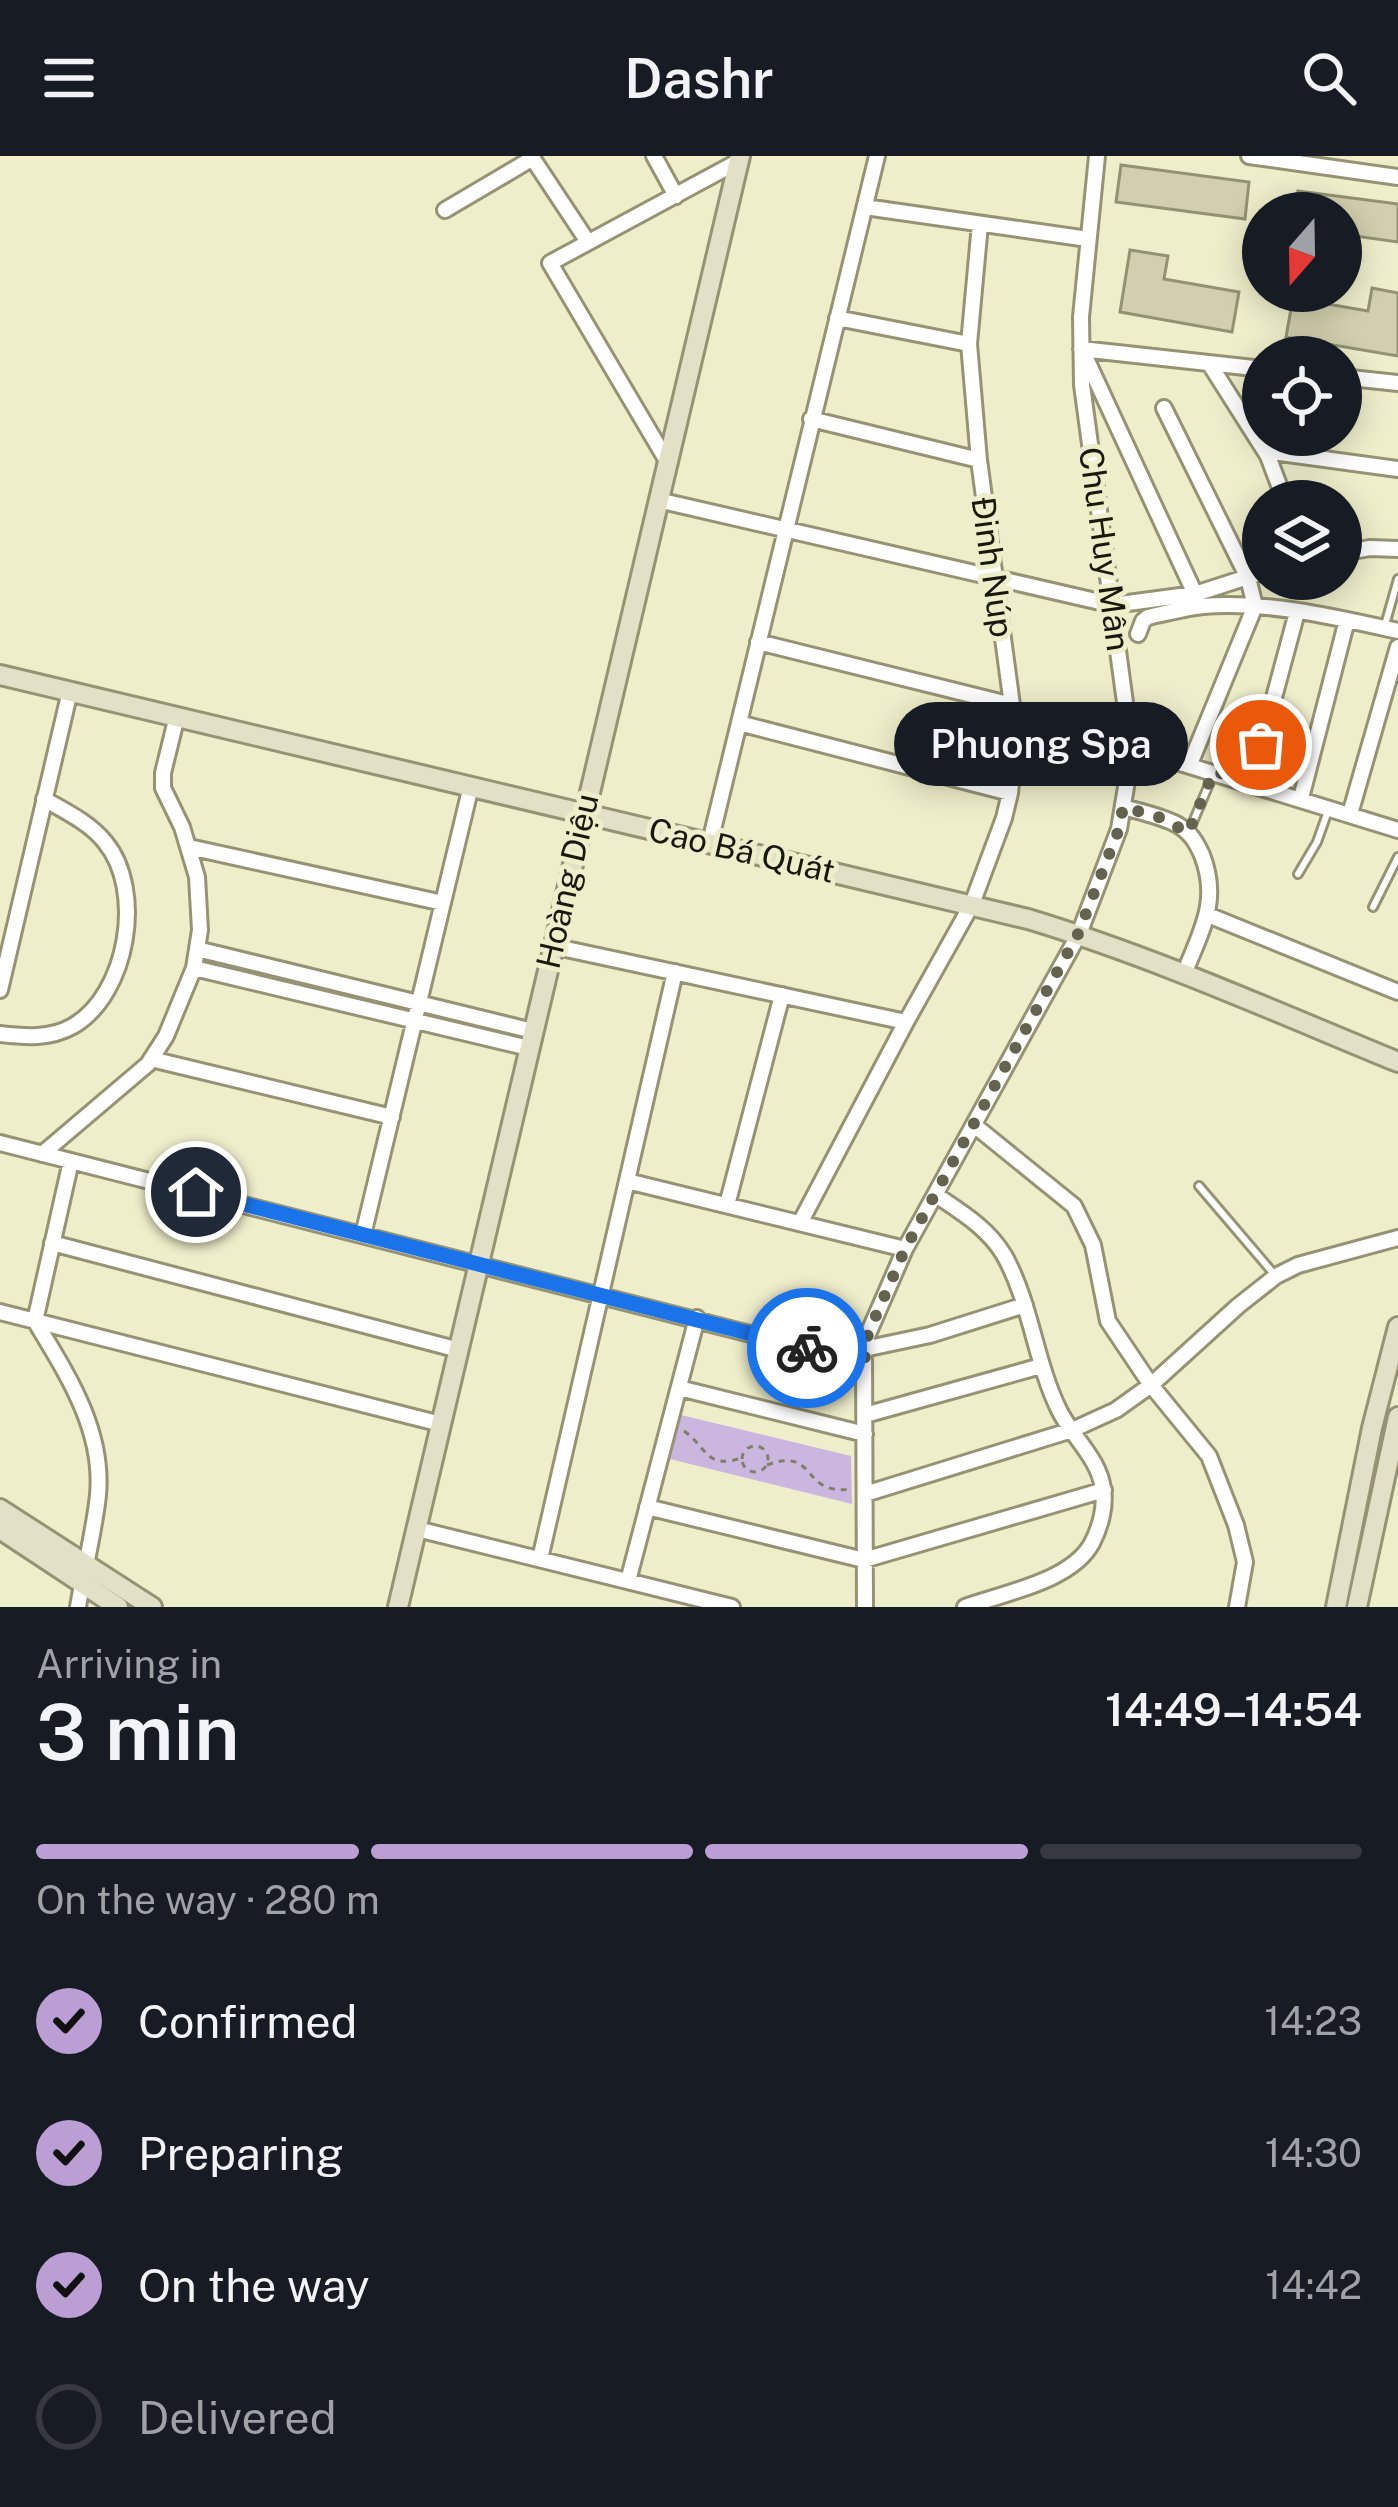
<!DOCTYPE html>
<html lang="en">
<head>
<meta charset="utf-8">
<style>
	:root { --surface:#171b24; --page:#242831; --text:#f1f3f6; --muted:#9ea1a6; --line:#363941; --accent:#bb9ed4 }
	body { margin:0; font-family:"Public Sans",sans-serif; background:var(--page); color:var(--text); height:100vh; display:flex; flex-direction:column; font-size:45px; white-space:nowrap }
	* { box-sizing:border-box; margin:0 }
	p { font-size:39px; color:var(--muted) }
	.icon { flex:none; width:66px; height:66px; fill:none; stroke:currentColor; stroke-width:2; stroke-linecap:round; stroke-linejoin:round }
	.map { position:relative; height:1451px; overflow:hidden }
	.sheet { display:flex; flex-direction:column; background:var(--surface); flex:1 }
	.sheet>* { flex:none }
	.needle { width:78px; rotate:200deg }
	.tools { position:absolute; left:1242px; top:36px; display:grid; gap:24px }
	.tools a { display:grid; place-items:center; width:120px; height:120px; border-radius:50%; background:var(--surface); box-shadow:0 6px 30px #0003; font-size:60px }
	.pin { position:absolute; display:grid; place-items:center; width:102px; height:102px; color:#fff; margin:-51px; border:6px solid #fff; border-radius:50%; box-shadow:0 3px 12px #0007 }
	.courier { position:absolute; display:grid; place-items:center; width:120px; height:120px; margin:-60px; border:9px solid #1a73e8; border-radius:50%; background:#fff; color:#222; box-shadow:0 3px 15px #0007 }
	.bubble { position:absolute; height:84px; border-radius:42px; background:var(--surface); box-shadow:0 6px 30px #0003; font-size:39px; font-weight:600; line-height:84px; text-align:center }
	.summary em { font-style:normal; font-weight:600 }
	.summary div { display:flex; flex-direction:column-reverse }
	.summary { display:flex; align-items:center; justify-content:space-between; height:204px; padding:0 36px }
	h1 { font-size:78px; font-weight:600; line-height:90px }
	.bar { display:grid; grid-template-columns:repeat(4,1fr); gap:18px 12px; align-content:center; height:144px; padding:0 36px }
	.bar i { height:15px; border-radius:9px; background:var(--line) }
	.bar .selected { background:var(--accent) }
	.bar p { grid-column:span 4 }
	ol { padding:0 36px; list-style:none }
	li { display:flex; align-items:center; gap:36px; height:132px }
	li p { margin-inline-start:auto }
	li .icon { padding:12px; border-radius:50%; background:var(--accent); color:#111; stroke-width:4 }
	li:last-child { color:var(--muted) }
	li i { width:66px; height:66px; border:6px solid var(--line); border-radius:50% }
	header { display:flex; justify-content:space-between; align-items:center; height:156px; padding:0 36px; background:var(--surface); font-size:54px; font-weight:600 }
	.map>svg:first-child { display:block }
</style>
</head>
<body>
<header><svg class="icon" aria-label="menu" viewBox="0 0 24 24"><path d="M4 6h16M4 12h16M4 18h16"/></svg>Dashr<svg class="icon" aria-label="search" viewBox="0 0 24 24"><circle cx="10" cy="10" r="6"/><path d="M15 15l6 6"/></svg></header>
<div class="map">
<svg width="1398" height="1451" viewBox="0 0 1398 1451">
	<rect width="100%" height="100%" fill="#efeecb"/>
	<path fill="#cab6df" d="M681 1259 851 1300 852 1348 670 1303Z"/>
	<path fill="#d1cfad" stroke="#939272" stroke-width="3" d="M1121 9 1249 26 1245 63 1116 46Z
		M1298 35 1398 48V86L1341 78V57H1295Z
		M1130 94 1168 100 1164 123 1239 136 1232 176 1120 156Z
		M1372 132 1398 137V200L1286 181 1293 142 1368 155Z"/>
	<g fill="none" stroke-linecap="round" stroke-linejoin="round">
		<defs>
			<path id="lane" d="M1385 469 1398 423
				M1190 673 1213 619
				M1298 718 1317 686 1328 655
				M1373 751 1398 701
				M1199 1030 1274 1118"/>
			<path id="street" d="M531 0 588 86
				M654 0 676 40
				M1249 0 1398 21
				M865 51 1088 83
				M445 54 533 2
				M837 162 969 188
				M1081 193 1263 213
				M1084 198 1195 438
				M1209 207 1268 300 1285 345
				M1341 221 1398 227
				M1164 252 1248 422 1255 450
				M811 263 979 304
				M1265 295 1398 313
				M667 305 550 107 739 5
				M658 344 1113 449 1195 438 1263 416
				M1341 397 1370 392 1398 393
				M1138 478 1143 465 1148 461C1166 457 1185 452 1203 450 1268 445 1335 461 1398 475
				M758 486 1012 549
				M739 567 1010 637
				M1128 591 1398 674
				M1190 608 1255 450
				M1251 627 1297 456
				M1301 642 1347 464
				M1123 651C1141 656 1162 660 1178 669 1191 677 1196 686 1202 699 1220 745 1201 775 1184 818
				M1350 658 1398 491
				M710 686 877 0
				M189 691 443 747
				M1208 759 1398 836
				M552 790 906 866
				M197 793 533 875
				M194 812 529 892
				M0 834 70 535
				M0 878C25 881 50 883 73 870 128 838 145 734 105 686 90 667 65 655 44 643
				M151 903 392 961
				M974 969 1074 1050 1093 1089 1108 1165 1151 1229 1209 1300 1236 1369 1245 1406 1237 1451
				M0 987 864 1207
				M42 998 148 908 166 880 194 812 200 774 197 721 182 671 163 632V617L177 560
				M71 1005 35 1165C67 1218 104 1274 98 1339 94 1377 84 1414 78 1451
				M627 1025 905 1093
				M936 1039C961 1056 988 1072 1004 1099 1031 1147 1035 1205 1059 1254 1072 1281 1099 1302 1103 1333 1106 1350 1100 1372 1092 1387 1072 1425 1004 1437 965 1451
				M727 1049 782 839
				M800 1067 906 866 972 748 1004 662 1010 637 1013 609 1012 549 979 304 969 188 980 68
				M363 1079 471 630
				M52 1087 459 1194
				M0 1156 441 1268
				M864 1193 930 1179 1025 1149
				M679 1232 865 1278
				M865 1259 1041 1210
				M865 1338 1072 1274 1116 1254 1151 1229 1238 1150 1276 1120 1298 1109 1398 1082
				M647 1351 864 1404 1104 1334
				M417 1373 732 1451
				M540 1403 675 816
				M628 1425 697 1162
				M865 1451 864 1193 868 1178 905 1093 1079 778 1119 673 1127 625 1129 576 1082 229 1081 161 1097 0"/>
			<path id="secondary" d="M0 519 1028 763C1154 801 1276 856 1398 906
				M0 1353 152 1451
				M0 1373 118 1451
				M398 1451 740 0
				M1336 1451 1372 1272 1398 1171
				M1357 1451 1398 1261"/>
		</defs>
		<use href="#lane" stroke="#959373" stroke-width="12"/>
		<use href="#street" stroke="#959373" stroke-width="20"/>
		<use href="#secondary" stroke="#959373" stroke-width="24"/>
		<path stroke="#807f68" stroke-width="3" stroke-dasharray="6 6" stroke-linecap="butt" d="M684 1275C707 1291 706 1314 741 1302
			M742 1303a13 13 0 1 1 26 0a13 13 0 1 1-26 0Z
			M767 1309C818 1290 800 1340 851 1333"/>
		<use href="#lane" stroke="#fff" stroke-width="6"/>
		<use href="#street" stroke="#fff" stroke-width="14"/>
		<use href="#secondary" stroke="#e2e0c6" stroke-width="18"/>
	</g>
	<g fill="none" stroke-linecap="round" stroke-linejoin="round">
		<path stroke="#64634f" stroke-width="12" stroke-dasharray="0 21.6" d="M807 1192 864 1207 868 1178 905 1093 1078 778 1119 673 1123 651 1162 662 1188 677 1214 615 1251 627 1261 589"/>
		<path stroke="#1a73e8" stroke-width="15" d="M196 1036 807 1192"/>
	</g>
	<g text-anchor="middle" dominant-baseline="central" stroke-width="10" stroke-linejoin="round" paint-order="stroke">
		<g font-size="33" fill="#19180c" stroke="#efeecb">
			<text transform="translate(1105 393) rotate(82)">Chu Huy Mân</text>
			<text transform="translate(993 411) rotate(82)">Đinh Núp</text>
			<text transform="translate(742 694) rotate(13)">Cao Bá Quát</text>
			<text transform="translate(567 725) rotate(-77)">Hoàng Diệu</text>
		</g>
	</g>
</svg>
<div class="tools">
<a><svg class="needle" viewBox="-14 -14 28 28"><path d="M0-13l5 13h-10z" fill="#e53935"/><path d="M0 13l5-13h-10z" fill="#9ea1a6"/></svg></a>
<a><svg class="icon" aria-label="locate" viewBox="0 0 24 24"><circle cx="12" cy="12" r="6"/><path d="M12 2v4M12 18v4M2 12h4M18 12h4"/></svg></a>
<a><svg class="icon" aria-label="layers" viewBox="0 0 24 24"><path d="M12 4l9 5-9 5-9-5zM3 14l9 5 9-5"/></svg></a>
</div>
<div class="pin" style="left:1261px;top:589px;background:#ea580c"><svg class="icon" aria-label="bag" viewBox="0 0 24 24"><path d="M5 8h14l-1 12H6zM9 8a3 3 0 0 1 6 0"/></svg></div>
<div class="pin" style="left:196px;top:1036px;background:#1f2937"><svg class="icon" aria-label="home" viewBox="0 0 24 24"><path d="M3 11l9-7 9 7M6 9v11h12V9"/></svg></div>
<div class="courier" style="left:807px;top:1192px"><svg class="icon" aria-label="bike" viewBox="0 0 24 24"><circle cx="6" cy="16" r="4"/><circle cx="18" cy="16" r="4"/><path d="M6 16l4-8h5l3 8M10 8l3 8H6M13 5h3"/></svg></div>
<div class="bubble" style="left:894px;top:546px;width:294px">Phuong Spa</div>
</div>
<section class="sheet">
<div class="summary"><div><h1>3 min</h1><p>Arriving in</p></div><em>14:49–14:54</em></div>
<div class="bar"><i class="selected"></i><i class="selected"></i><i class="selected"></i><i></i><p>On the way · 280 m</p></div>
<ol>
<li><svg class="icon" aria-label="check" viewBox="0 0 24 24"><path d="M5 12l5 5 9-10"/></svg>Confirmed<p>14:23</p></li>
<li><svg class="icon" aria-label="check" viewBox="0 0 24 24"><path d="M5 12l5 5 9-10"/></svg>Preparing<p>14:30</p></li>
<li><svg class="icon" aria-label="check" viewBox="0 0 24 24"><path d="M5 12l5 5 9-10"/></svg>On the way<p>14:42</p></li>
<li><i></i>Delivered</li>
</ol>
</section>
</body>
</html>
